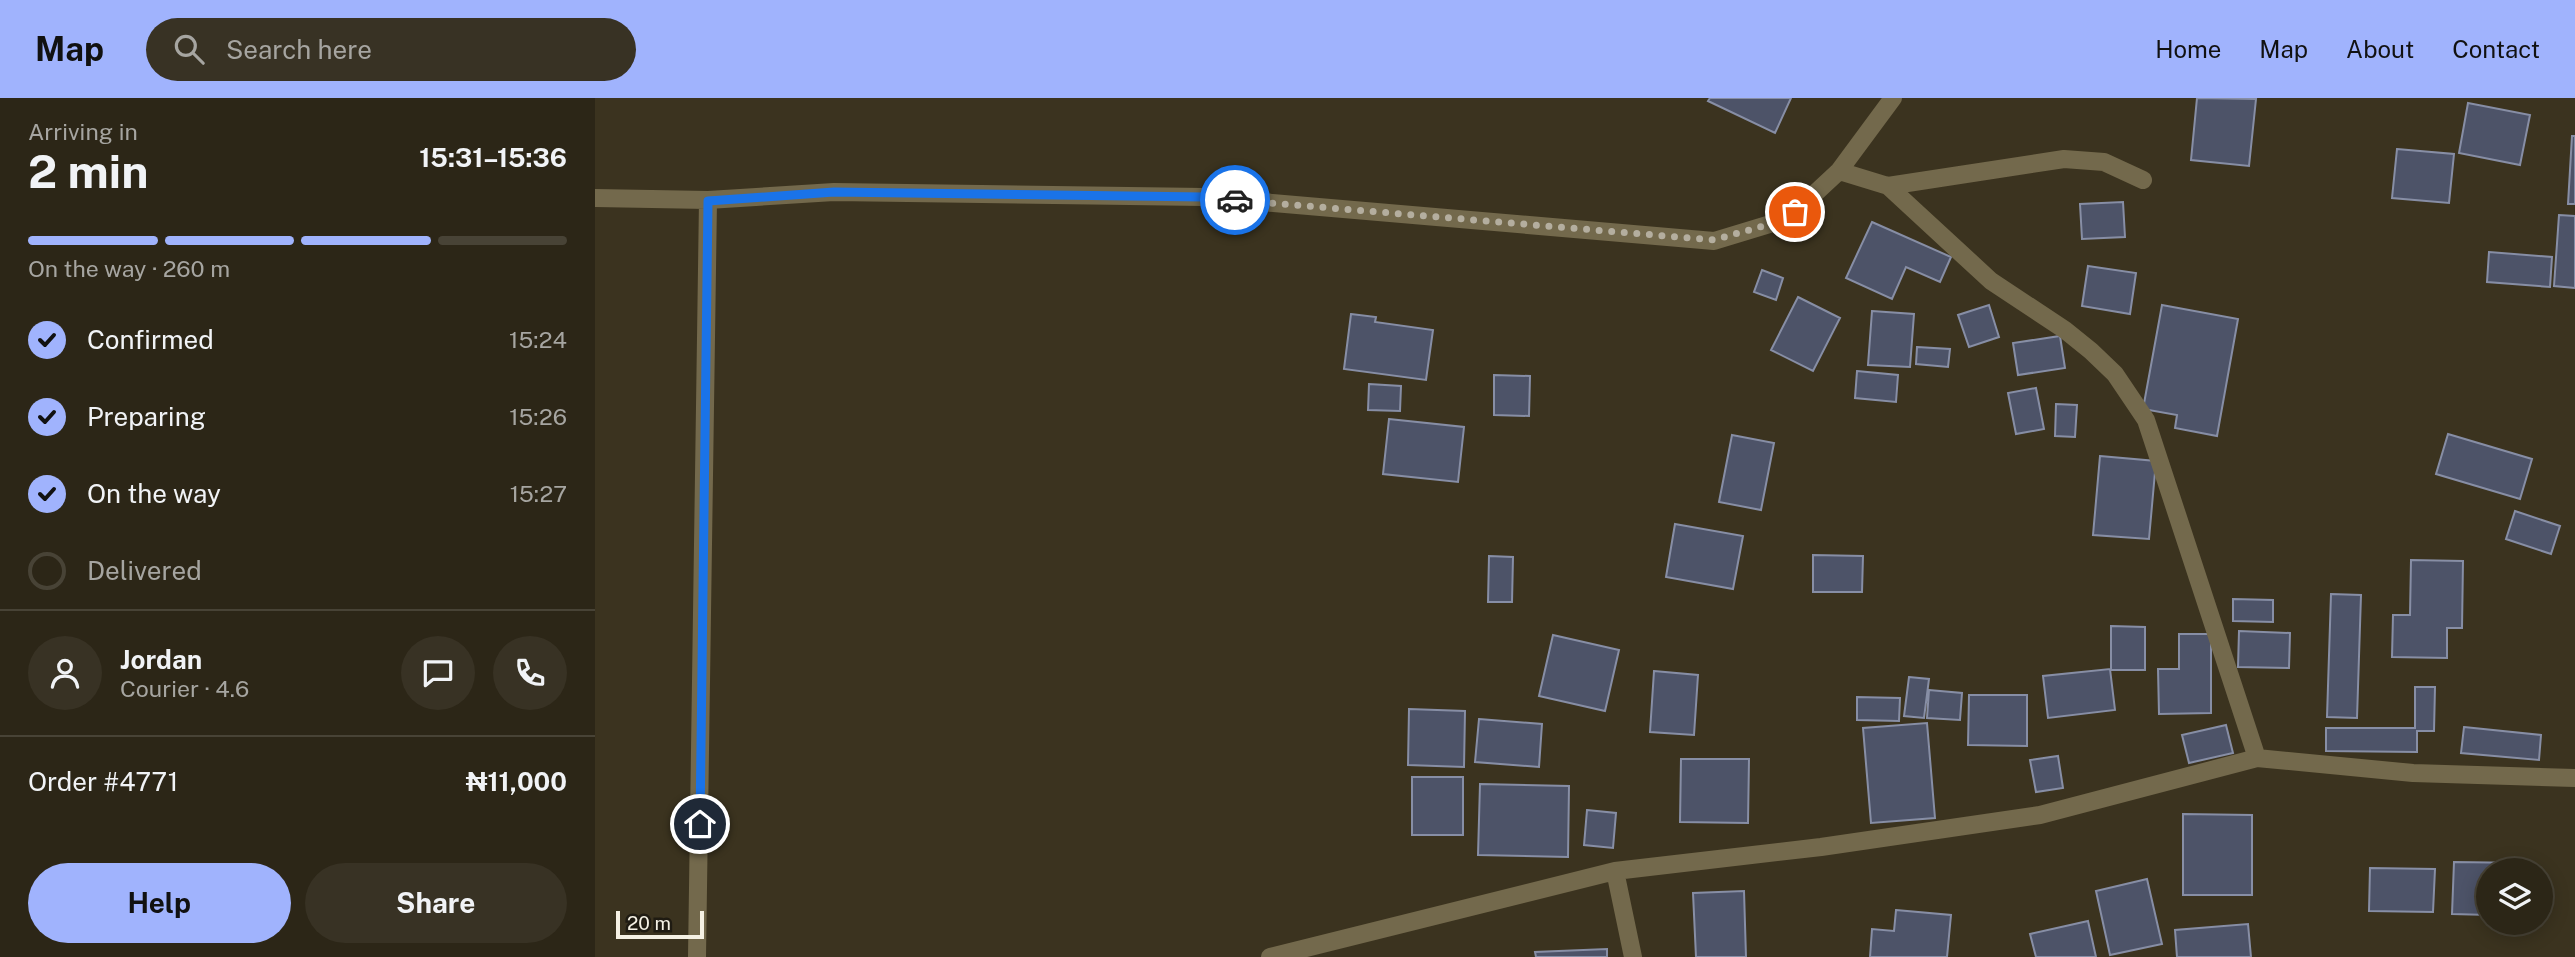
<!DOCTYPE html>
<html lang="en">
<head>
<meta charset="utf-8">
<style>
	:root { --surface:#2c2617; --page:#383224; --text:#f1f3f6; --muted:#a6a5a1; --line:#484336; --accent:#a0b3fd }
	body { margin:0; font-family:"Public Sans",sans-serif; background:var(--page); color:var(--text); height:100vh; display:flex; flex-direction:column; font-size:26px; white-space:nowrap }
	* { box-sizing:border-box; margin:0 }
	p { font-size:23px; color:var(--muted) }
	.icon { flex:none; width:38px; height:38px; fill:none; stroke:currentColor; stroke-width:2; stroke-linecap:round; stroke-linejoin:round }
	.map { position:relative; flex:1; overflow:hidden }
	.drawer { display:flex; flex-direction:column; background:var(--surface); width:595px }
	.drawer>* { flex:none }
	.tools { position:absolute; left:1881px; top:760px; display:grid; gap:14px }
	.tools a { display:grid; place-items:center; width:77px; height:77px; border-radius:50%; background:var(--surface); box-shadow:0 4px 18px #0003,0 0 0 2px var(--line); font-size:35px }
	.scale { position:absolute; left:21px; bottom:18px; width:88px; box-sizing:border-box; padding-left:7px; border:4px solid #f5f1e4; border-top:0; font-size:19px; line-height:24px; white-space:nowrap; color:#f5f1e4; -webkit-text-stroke:5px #1f1b12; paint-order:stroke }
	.pin { position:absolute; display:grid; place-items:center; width:60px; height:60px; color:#fff; margin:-30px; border:4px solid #fff; border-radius:50%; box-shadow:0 2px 7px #0007 }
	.courier { position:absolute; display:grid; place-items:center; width:70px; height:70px; margin:-35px; border:5px solid #1a73e8; border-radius:50%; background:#fff; color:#222; box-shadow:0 2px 9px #0007 }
	.headline em { font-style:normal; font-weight:700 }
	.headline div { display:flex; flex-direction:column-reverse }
	.headline { display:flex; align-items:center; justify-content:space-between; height:119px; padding:0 28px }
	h1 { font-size:46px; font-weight:700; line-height:52px }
	.bar { display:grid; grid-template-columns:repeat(4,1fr); gap:10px 7px; align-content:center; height:84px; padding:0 28px }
	.bar i { height:9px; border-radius:5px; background:var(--line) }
	.bar .current { background:var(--accent) }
	.bar p { grid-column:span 4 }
	.line { display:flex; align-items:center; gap:18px; padding:0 28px; border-top:2px solid var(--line) }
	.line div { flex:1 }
	.round { display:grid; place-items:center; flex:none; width:74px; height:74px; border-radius:37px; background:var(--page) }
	ol { padding:0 28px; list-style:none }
	li { display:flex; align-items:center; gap:21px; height:77px }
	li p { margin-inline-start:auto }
	li .icon { padding:7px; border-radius:50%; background:var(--accent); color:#111; stroke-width:4 }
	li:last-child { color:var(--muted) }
	li i { width:38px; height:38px; border:4px solid var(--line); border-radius:50% }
	.button { display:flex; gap:14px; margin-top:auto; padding:14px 28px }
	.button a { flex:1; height:80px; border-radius:42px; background:var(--accent); color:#111; font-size:28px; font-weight:700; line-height:80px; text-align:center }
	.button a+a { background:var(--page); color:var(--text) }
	header { display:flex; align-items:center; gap:42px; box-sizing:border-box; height:98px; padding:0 35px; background:var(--accent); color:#111 }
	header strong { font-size:33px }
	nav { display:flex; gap:38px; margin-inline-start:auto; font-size:24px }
	.search { width:490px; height:63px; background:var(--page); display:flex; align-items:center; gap:18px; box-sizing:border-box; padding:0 24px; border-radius:38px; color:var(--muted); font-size:26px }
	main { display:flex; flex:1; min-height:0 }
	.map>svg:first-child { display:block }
</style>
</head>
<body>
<header>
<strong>Map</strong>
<div class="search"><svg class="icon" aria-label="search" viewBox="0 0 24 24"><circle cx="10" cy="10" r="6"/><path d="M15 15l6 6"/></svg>Search here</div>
<nav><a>Home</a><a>Map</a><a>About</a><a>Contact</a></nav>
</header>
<main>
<section class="drawer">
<div class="headline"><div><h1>2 min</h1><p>Arriving in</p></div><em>15:31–15:36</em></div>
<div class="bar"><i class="current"></i><i class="current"></i><i class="current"></i><i></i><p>On the way · 260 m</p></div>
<ol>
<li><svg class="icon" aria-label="check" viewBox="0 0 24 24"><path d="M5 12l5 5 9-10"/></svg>Confirmed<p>15:24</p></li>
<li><svg class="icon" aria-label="check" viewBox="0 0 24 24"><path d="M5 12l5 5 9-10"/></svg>Preparing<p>15:26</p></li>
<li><svg class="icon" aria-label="check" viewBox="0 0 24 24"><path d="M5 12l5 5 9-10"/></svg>On the way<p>15:27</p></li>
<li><i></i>Delivered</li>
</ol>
<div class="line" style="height:126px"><a class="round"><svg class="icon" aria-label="person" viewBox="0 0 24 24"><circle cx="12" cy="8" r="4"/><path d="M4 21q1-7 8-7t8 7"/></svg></a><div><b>Jordan</b><p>Courier · 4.6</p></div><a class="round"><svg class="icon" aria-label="chat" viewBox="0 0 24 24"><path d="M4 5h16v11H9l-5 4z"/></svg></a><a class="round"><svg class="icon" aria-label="phone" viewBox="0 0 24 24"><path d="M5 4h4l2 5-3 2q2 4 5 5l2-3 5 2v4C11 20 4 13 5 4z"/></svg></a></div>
<div class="line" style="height:91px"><div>Order #4771</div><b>₦11,000</b></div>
<div class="button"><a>Help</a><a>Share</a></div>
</section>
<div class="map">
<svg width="1980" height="859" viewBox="0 0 1980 859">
	<rect width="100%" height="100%" fill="#3b331f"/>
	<path fill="#4d5368" stroke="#878ea5" stroke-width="2" d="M1115 0H1196L1180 35 1113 3Z
		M1602 0 1661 1 1654 68 1596 62Z
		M1873 5 1935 17 1925 67 1864 55Z
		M1977 38H1980V106H1973Z
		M1802 51 1859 56 1854 105 1797 100Z
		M1528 104 1530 139 1487 141 1485 106Z
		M1964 117 1980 118V190L1959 188Z
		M1277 124 1356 159 1345 184 1311 169 1297 201 1251 180Z
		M1894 154 1957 159 1955 189 1892 184Z
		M1493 168 1541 175 1535 216 1487 208Z
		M1167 172 1188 180 1181 202 1159 194Z
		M1203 199 1245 220 1218 273 1176 252Z
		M1394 207 1404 239 1374 249 1363 217Z
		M1567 207 1643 221 1622 338 1580 330 1582 317 1548 311Z
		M1277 213 1319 216 1315 269 1273 267Z
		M756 216 781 219 780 224 838 232 831 282 749 271Z
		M1465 238 1470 270 1423 277 1418 245Z
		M1322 249 1355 251 1353 269 1321 266Z
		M1262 273 1303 277 1301 304 1260 300Z
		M899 277 935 278 934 318 899 317Z
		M774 286 806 288 805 313 773 312Z
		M1441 290 1449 331 1421 336 1413 295Z
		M1461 306 1482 307 1480 339 1460 338Z
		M794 321 869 329 863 384 788 376Z
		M1853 336 1937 361 1925 401 1841 376Z
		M1137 337 1179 345 1166 412 1124 404Z
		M1505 358 1561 363 1554 441 1498 437Z
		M1920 413 1965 428 1956 456 1911 441Z
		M1080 426 1148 438 1138 491 1071 479Z
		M1218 457 1268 458 1267 494H1218Z
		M894 458 918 459 917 504H893Z
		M1816 462 1868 463 1867 530H1852V560L1797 559 1798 517H1815Z
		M1736 496 1766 497 1762 620 1732 619Z
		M1638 501 1678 502V524L1638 523Z
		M1516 528 1550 529V572H1516Z
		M1644 533 1695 535 1694 570 1643 569Z
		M1584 536H1616V615L1564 616 1563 571H1584Z
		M958 537 1024 552 1010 613 944 598Z
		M1515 571 1520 612 1453 620 1448 578Z
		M1059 573 1103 577 1099 637 1055 634Z
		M1314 579 1334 581 1329 620 1309 618Z
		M1820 589H1840L1839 633H1822V654L1731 653V630H1820Z
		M1334 592 1367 595 1365 622 1332 620Z
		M1374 597H1432V648L1373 647Z
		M1262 599 1305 600 1304 623 1262 622Z
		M814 611 870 613 869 669 813 667Z
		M884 621 947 626 944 669 880 664Z
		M1332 625 1340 720 1276 725 1268 630Z
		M1631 627 1638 655 1594 665 1587 637Z
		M1869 629 1946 637 1944 662 1866 655Z
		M1463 658 1468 690 1441 694 1435 662Z
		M1086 661H1154L1153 725 1085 724Z
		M817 679H868V737H817Z
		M885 686 974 688 973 759 883 757Z
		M992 712 1021 715 1018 750 989 747Z
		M1588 716 1657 717V797H1588Z
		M1859 764 1931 765V772H1894V817L1857 816Z
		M1775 770 1840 771 1838 814 1774 813Z
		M1552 781 1567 846 1515 857 1501 793Z
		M1149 793 1151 859H1101L1098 795Z
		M1301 812 1356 817 1352 859H1275L1277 831 1299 833Z
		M1493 823 1501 859H1441L1435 836Z
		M1653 826 1656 859H1582L1580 832Z
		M1012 851V859H941L940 854Z"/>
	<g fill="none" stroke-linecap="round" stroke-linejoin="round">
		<path stroke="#73694c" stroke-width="18" d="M1244 73 1298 0
			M1293 88 1469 61 1509 64 1548 82
			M0 100 113 102 239 94 609 99 1119 143 1175 126 1200 114 1244 73 1293 88 1396 183 1470 232 1496 253 1520 276 1551 322 1662 660
			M1020 773 1038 859
			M102 859 113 102
			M675 859 1020 773 1226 749 1445 717 1662 660 1818 675 1980 680"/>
	</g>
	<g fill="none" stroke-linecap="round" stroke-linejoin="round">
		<path stroke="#b4ae9f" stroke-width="7" stroke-dasharray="0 12.6" d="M640 102 1119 142 1175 126 1200 114"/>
		<path stroke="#1a73e8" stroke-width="9" d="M105 726 113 103 239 94 609 99 640 102"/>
	</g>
</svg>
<div class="tools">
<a><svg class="icon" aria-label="layers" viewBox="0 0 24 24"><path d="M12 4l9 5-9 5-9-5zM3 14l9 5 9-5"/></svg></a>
</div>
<div class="scale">20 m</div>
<div class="pin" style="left:1200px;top:114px;background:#ea580c"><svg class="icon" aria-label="bag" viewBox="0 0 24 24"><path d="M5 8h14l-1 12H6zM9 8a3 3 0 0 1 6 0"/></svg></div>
<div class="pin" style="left:105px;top:726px;background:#1f2937"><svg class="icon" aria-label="home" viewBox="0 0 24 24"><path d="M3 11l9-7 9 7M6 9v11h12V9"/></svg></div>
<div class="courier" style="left:640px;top:102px"><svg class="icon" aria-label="car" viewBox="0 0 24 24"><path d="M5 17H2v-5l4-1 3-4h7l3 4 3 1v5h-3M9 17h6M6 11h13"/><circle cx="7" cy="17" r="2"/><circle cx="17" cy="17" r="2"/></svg></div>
</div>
</main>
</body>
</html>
